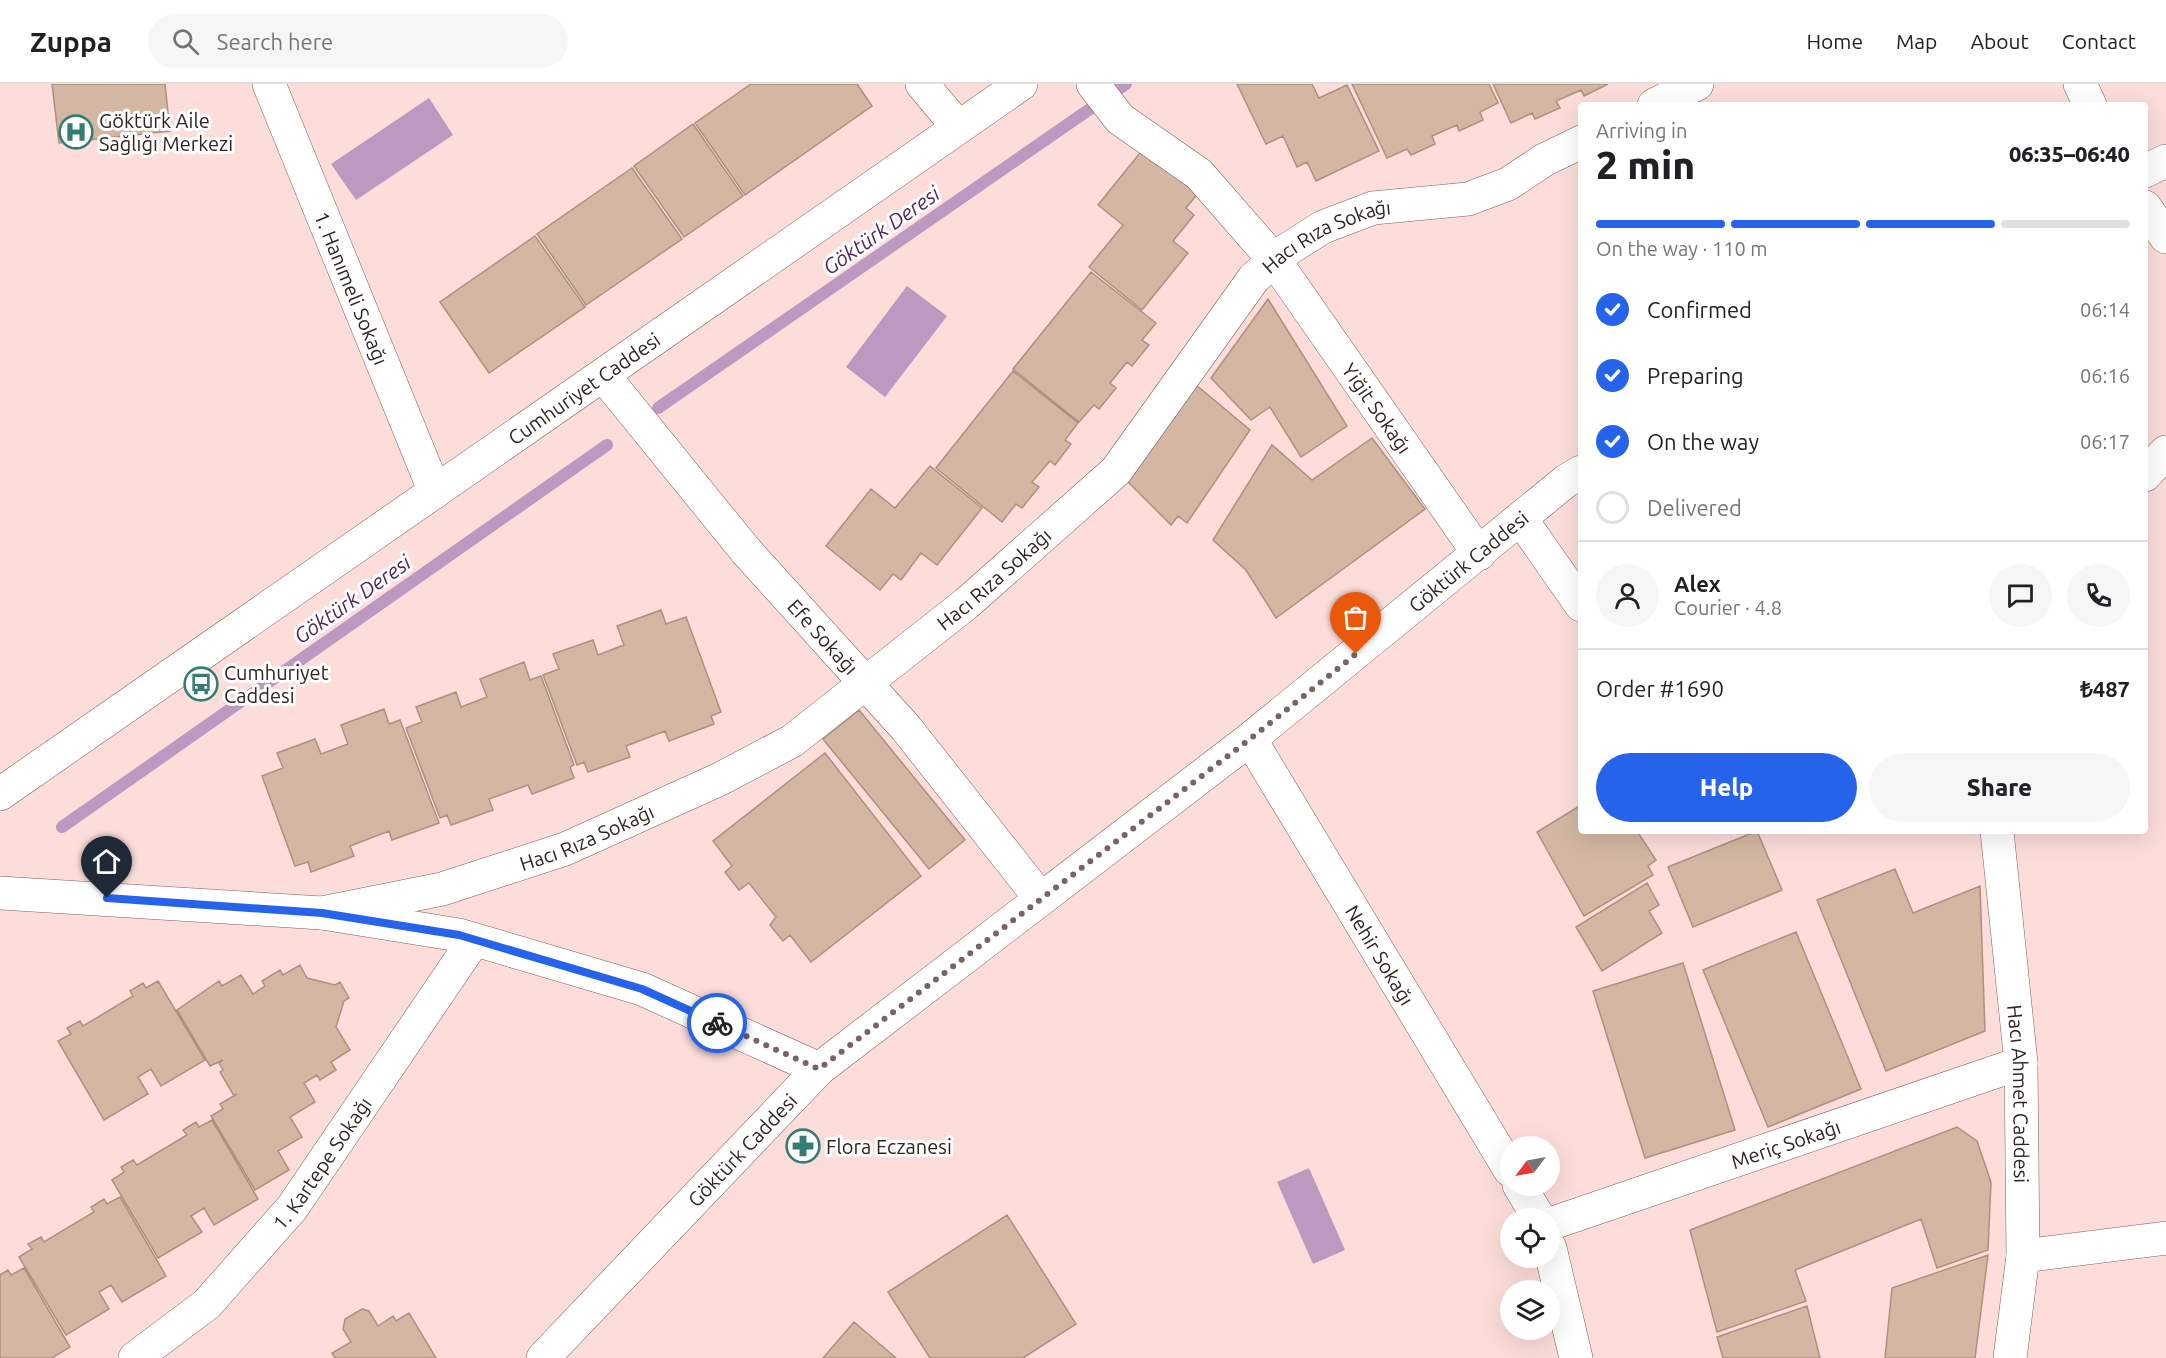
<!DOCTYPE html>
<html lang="en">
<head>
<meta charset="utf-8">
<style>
	:root { --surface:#fff; --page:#f6f6f6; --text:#202124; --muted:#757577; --line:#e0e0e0; --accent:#2563eb }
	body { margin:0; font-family:Ubuntu,sans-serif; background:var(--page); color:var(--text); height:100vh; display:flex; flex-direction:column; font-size:22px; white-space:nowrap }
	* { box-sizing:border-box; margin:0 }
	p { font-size:20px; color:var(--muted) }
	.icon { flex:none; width:33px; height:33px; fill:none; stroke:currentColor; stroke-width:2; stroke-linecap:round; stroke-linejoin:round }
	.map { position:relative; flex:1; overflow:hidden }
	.details { position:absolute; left:1578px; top:18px; width:570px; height:732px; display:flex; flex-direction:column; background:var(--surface); border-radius:6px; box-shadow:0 6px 24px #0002 }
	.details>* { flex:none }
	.needle { width:39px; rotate:238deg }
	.fabs { position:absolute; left:1500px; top:1052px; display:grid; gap:12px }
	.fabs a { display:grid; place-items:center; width:60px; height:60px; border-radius:50%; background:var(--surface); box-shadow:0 6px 24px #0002; font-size:30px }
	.pin { position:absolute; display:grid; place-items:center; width:51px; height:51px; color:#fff; margin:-62px -26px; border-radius:50% 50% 50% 0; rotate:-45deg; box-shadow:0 0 6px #0007 }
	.pin .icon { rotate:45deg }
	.courier { position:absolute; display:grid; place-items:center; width:60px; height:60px; margin:-30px; border:4px solid #2563eb; border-radius:50%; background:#fff; color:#222; box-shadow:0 2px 8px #0007 }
	.headline em { font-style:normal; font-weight:800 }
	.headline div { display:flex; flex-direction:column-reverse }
	.headline { display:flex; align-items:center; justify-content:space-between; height:102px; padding:0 18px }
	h1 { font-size:39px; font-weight:800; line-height:45px }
	.bar { display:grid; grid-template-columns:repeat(4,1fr); gap:9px 6px; align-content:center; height:72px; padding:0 18px }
	.bar i { height:8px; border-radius:4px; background:var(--line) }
	.bar .active { background:var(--accent) }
	.bar p { grid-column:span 4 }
	.line { display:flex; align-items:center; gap:15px; padding:0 18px; border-top:2px solid var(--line) }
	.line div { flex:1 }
	.round { display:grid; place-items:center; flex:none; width:63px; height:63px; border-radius:32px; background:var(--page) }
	ol { padding:0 18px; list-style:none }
	li { display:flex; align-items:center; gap:18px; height:66px }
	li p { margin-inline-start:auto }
	li .icon { padding:6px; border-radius:50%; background:var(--accent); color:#fff; stroke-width:4 }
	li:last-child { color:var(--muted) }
	li i { width:33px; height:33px; border:3px solid var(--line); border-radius:50% }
	.cta { display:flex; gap:12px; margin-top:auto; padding:12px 18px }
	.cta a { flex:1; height:69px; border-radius:36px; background:var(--accent); color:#fff; font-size:24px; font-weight:800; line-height:69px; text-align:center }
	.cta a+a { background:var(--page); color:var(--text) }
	header { display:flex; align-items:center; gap:36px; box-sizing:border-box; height:84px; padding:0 30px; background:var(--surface); border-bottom:2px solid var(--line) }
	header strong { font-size:28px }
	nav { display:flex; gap:33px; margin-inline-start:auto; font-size:21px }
	.search { width:420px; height:54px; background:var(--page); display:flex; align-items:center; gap:15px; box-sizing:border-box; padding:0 21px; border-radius:33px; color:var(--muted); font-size:22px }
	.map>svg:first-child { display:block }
</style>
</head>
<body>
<header>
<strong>Zuppa</strong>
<div class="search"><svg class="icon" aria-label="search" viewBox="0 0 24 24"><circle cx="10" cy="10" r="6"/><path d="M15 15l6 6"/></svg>Search here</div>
<nav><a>Home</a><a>Map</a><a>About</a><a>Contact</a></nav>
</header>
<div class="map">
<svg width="2166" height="1274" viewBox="0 0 2166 1274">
	<rect width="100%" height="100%" fill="#fcddda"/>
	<path fill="#bb99c0" d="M429 14 453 51 356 116 331 80Z
		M907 202 947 232 885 313 846 283Z
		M1309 1084 1345 1166 1313 1180 1277 1098Z"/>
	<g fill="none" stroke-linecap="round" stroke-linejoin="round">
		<path stroke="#bb99c0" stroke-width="12" d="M658 324 1126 0
			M62 743 607 361"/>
	</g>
	<path fill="#d3b7a2" stroke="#ac917e" stroke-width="1.5" d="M52 0H165L170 47 59 59Z
		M751 0H857L872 22 745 111 695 39Z
		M1237 0H1312L1319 14 1347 1 1379 67 1316 97 1307 78 1297 83 1283 52 1266 60Z
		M1352 0H1489L1498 19 1480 28 1483 36 1459 47 1457 41 1432 52 1435 60 1411 71 1407 65 1387 74Z
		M1493 0H1608L1584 12 1581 6 1556 17 1560 24 1535 35 1532 29 1511 39Z
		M693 40 743 112 684 153 634 82Z
		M1144 64 1199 108 1186 124 1194 131 1173 157 1188 169 1142 226 1089 183 1123 141 1098 121Z
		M632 84 682 155 586 221 537 150Z
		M535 152 585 223 489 289 440 218Z
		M1091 188 1156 239 1142 256 1149 261 1132 282 1127 278 1110 299 1116 304 1099 325 1094 321 1079 338 1013 285Z
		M1268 215 1347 342 1301 373 1270 323 1251 336 1211 294Z
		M1013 287 1078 339 1065 356 1071 360 1055 381 1050 377 1032 398 1039 403 1022 424 1016 420 1002 438 936 384Z
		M1196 301 1250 346 1187 439 1178 432 1171 441 1124 394Z
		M1372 354 1425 425 1276 534 1246 486 1213 456 1272 361 1312 396Z
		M930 382 982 424 937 481 921 469 901 496 893 490 880 506 826 462 871 405 895 424Z
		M661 526 666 540 686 533 721 628 711 632 714 640 669 657 665 647 626 662 630 673 588 688 584 678 577 681 543 591 559 585 553 570 593 556 598 571 624 561 617 542Z
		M524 578 530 596 541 592 574 681 570 683 574 694 532 710 528 701 489 715 493 726 451 741 447 731 440 734 406 644 422 638 416 623 456 608 461 623 487 613 480 595Z
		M384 625 389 640 400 636 439 739 392 756 389 747 350 762 354 772 311 788 308 778 295 782 262 692 283 684 277 669 315 655 321 670 348 660 341 641Z
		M859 626 965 756 929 785 823 655Z
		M825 669 921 792 811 878 790 851 783 857 770 841 776 833 749 799 739 806 725 788 732 782 713 757Z
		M1581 721V747H1637L1656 776 1648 782 1653 791 1584 832 1537 748Z
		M1757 747 1782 806 1693 843 1668 783Z
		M1895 785 1913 829 1980 802 1985 947 1886 987 1817 816Z
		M1647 799 1659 821 1649 827 1662 849 1602 887 1576 843Z
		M1796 848 1861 1005 1768 1043 1703 886Z
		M1683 879 1735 1046 1645 1074 1593 907Z
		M300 881 307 894 335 901 340 898 349 914 344 917 336 943 350 966 331 978 336 986 320 996 317 991 304 999 315 1018 290 1033 302 1053 278 1067 289 1086 255 1106 211 1032 223 1025 220 1020 237 1010 234 1012 220 988 223 986 219 979 223 976 210 982 177 926 219 897 222 902 241 891 253 910 265 902 262 897 280 886 283 891Z
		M158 897 205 976 161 1002 151 985 138 993 148 1010 104 1036 58 957 71 950 67 944 80 937 83 942 133 912 130 907 143 899 146 904Z
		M212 1036 258 1115 214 1141 204 1124 191 1132 202 1148 158 1174 112 1096 124 1088 121 1083 133 1076 137 1081 187 1051 183 1046 196 1038 199 1043Z
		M1957 1043 1977 1057 1991 1098 1988 1166 1937 1184 1921 1135 1795 1186 1806 1217 1717 1248 1690 1146Z
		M120 1113 166 1192 122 1218 111 1201 99 1208 109 1225 66 1251 19 1173 32 1165 28 1160 41 1153 44 1158 94 1128 91 1123 104 1115 107 1120Z
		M1007 1131 1076 1240 1023 1274H930L888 1208Z
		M1988 1171 1975 1274H1885L1892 1204Z
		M24 1184 70 1263 52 1274H0V1191L8 1186 11 1191Z
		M1807 1222 1820 1274H1723L1717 1253Z
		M362 1225 369 1227 378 1242 393 1232 396 1237 409 1229 436 1274H335L332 1269 351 1258 343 1245 345 1235Z
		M854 1238 896 1274H823Z"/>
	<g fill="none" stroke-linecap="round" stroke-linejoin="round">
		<defs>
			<g id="street">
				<path id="s1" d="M269 0 435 408"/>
				<path d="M922 0 958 43"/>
				<path id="s2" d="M1093 0 1120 35 1199 90 1275 177 1479 470"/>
				<path d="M1654 21 1697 0"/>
				<path id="s3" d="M603 291 746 467 906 644 1041 815"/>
				<path d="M2145 391 2166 368"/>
				<path d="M1521 435 1581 521"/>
				<path id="s4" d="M1250 655 1510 1086"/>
				<path id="s5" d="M1997 747 2021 979 2023 1172 2010 1274"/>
				<path d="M0 809 322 829 459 851 642 905 819 985"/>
				<path id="s6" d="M322 829 442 805 565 765 720 695 792 657 967 519 1116 387 1254 194 1285 167 1323 143 1373 124 1468 115 1508 100 1544 76 1581 58"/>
				<path d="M1519 1101 1539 1134"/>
				<path id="s7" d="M1550 1140 2021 979"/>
				<path d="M1550 1164 1576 1274"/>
				<path d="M2023 1172 2166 1154"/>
				<path id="s8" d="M135 1274 207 1220 292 1124 474 856"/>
			</g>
			<g id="secondary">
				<path d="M2080 0 2090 21"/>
				<path d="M2145 87 2166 77"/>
				<path d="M2145 123 2166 153"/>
				<path id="s9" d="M0 710 1021 0"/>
				<path id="s10" d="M543 1274 819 985 1250 655 1566 397 1581 388"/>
			</g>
		</defs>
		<use href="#street" stroke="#7f5f5b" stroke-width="34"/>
		<use href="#secondary" stroke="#7f5f5b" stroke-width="34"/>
		<use href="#street" stroke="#fff" stroke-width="33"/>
		<use href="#secondary" stroke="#fff" stroke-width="33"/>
	</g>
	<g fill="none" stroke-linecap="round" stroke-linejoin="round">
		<path stroke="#786462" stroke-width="6" stroke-dasharray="0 10.8" d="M717 939 819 985 1250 655 1356 570"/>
		<path stroke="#2563eb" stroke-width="8" d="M107 814 322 829 459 851 642 905 717 939"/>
	</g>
	<defs>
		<symbol id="hospital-ring" viewBox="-11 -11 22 22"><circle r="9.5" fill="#fff" stroke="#357c75" stroke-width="1.5"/><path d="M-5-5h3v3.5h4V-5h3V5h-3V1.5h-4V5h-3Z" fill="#357c75"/></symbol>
		<symbol id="bus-ring" viewBox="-11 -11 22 22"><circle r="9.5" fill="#fff" stroke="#357c75" stroke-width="1.5"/><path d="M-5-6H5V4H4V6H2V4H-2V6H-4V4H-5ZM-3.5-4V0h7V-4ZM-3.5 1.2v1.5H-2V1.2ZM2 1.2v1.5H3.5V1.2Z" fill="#357c75"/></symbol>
		<symbol id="pharmacy-ring" viewBox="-11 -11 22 22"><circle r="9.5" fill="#fff" stroke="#357c75" stroke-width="1.5"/><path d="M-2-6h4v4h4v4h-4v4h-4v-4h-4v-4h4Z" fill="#357c75"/></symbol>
	</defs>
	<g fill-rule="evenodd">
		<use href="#hospital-ring" x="57" y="29" width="38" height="38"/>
		<use href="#bus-ring" x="182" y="581" width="38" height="38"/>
		<use href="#pharmacy-ring" x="784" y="1043" width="38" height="38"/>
	</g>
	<g text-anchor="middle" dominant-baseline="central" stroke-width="6" stroke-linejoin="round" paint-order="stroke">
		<g font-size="20" fill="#312321" stroke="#fff" text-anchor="start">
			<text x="99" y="36">Göktürk Aile<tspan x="99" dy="23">Sağlığı Merkezi</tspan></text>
			<text x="224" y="588">Cumhuriyet<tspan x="224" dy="23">Caddesi</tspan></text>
			<text x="826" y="1062">Flora Eczanesi</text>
		</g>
		<g font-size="20" fill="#312321" stroke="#fff">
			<text stroke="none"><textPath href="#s6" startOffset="1248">Hacı Rıza Sokağı</textPath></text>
			<text stroke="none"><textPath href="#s1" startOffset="220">1. Hanımeli Sokağı</textPath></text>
			<text stroke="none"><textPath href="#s9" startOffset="711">Cumhuriyet Caddesi</textPath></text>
			<text stroke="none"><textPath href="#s2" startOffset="435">Yiğit Sokağı</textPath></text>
			<text stroke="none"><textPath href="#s10" startOffset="1224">Göktürk Caddesi</textPath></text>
			<text stroke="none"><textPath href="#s6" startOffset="762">Hacı Rıza Sokağı</textPath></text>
			<text stroke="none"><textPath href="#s3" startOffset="342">Efe Sokağı</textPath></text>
			<text stroke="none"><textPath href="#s6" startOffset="276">Hacı Rıza Sokağı</textPath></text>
			<text stroke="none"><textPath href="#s4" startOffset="252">Nehir Sokağı</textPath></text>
			<text stroke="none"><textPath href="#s5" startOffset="264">Hacı Ahmet Caddesi</textPath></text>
			<text stroke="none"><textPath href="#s7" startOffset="249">Meriç Sokağı</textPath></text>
			<text stroke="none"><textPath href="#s10" startOffset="288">Göktürk Caddesi</textPath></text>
			<text stroke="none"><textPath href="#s8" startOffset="272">1. Kartepe Sokağı</textPath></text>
		</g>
		<g font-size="21" font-style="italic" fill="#512658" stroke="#fff">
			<text transform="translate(881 146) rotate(-35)">Göktürk Deresi</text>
			<text transform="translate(352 515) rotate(-35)">Göktürk Deresi</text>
		</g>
	</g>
</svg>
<div class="fabs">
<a><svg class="needle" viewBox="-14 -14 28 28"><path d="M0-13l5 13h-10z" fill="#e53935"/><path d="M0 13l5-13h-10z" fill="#757577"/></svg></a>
<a><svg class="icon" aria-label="locate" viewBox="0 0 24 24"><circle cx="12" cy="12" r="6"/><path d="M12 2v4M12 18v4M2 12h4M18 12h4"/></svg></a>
<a><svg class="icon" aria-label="layers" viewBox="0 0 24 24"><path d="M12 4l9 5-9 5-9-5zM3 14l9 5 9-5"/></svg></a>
</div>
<div class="pin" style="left:1356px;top:570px;background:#ea580c"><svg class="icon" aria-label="bag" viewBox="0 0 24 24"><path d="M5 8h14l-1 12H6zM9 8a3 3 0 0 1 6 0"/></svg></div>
<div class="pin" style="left:107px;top:814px;background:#1f2937"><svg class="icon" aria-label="home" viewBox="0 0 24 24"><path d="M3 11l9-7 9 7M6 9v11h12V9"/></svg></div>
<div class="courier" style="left:717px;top:939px"><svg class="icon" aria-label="bike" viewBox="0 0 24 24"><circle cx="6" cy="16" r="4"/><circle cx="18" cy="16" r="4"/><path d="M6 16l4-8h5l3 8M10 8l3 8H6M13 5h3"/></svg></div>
<section class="details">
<div class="headline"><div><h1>2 min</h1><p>Arriving in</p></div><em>06:35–06:40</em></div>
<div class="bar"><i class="active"></i><i class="active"></i><i class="active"></i><i></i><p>On the way · 110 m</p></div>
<ol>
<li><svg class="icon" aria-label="check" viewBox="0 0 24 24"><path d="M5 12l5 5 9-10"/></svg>Confirmed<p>06:14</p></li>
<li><svg class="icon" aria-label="check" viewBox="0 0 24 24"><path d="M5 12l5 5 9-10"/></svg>Preparing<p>06:16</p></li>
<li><svg class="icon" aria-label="check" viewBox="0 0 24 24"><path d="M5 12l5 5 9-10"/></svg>On the way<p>06:17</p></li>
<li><i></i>Delivered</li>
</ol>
<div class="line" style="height:108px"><a class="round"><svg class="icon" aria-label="person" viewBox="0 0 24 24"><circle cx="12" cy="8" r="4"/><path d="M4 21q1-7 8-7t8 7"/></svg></a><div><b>Alex</b><p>Courier · 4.8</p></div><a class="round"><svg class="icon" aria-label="chat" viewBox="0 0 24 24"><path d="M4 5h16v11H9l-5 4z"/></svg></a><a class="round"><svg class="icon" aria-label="phone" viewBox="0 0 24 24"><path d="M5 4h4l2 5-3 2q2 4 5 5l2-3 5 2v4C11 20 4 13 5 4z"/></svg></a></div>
<div class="line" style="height:78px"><div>Order #1690</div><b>₺487</b></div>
<div class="cta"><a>Help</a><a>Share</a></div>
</section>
</div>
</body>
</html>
